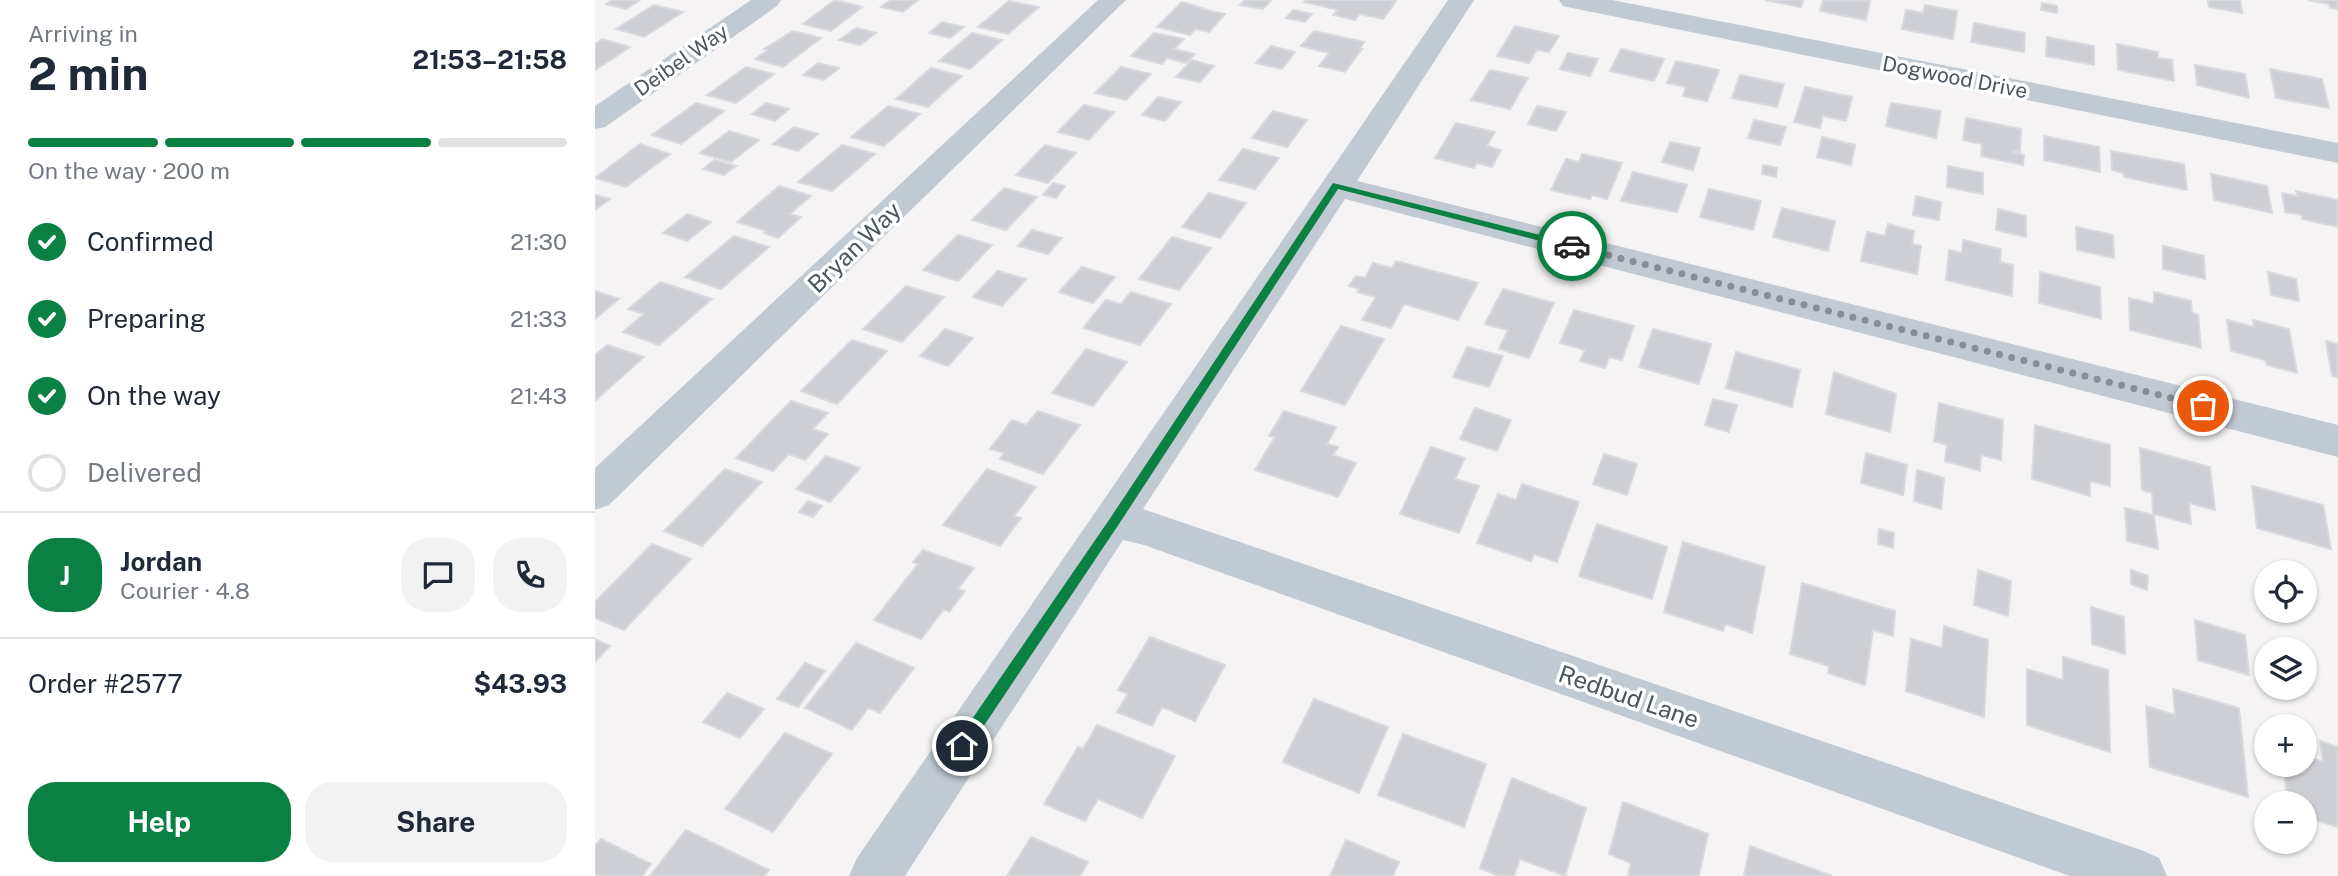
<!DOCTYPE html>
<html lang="en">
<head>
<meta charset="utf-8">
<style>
	:root { --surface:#fff; --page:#f2f2f3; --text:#1f2937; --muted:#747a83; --line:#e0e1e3; --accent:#0b8043 }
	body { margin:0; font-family:"Public Sans",sans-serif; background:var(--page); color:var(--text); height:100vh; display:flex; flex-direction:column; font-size:26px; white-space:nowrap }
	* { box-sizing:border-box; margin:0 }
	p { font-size:23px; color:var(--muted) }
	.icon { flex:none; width:38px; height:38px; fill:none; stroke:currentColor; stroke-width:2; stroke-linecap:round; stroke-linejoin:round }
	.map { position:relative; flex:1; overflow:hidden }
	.drawer { display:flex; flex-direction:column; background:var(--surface); width:595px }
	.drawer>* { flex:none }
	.controls { position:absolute; left:1659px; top:560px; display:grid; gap:14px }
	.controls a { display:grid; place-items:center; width:63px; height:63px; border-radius:50%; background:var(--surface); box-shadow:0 2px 5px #0004; font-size:35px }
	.pin { position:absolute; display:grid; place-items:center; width:60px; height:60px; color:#fff; margin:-30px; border:4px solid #fff; border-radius:50%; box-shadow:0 2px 7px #0007 }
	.courier { position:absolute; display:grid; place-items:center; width:70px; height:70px; margin:-35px; border:5px solid #0b8043; border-radius:50%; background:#fff; color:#222; box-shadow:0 2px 9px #0007 }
	.headline em { font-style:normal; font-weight:700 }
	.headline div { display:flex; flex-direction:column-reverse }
	.headline { display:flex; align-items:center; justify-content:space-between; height:119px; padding:0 28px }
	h1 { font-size:46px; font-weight:700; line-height:52px }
	.bar { display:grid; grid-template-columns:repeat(4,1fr); gap:10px 7px; align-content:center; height:84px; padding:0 28px }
	.bar i { height:9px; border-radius:5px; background:var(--line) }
	.bar .selected { background:var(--accent) }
	.bar p { grid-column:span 4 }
	.line { display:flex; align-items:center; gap:18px; padding:0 28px; border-top:2px solid var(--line) }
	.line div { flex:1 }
	.round { display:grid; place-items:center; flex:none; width:74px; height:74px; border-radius:28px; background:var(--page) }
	ol { padding:0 28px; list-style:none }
	li { display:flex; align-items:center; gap:21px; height:77px }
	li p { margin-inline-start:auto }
	li .icon { padding:7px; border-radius:50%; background:var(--accent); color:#fff; stroke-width:4 }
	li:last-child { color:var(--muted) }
	li i { width:38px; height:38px; border:4px solid var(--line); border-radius:50% }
	.button { display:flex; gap:14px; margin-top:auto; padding:14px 28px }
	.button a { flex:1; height:80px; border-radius:28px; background:var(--accent); color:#fff; font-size:28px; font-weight:700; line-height:80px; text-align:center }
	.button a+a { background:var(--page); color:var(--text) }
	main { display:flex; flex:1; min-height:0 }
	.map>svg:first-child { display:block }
</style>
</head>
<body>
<main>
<section class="drawer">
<div class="headline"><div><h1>2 min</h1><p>Arriving in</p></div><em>21:53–21:58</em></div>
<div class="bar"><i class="selected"></i><i class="selected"></i><i class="selected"></i><i></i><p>On the way · 200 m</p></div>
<ol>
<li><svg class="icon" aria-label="check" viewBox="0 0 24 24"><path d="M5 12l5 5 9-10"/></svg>Confirmed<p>21:30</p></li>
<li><svg class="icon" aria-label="check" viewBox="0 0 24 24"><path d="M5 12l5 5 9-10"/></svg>Preparing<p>21:33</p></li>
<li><svg class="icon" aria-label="check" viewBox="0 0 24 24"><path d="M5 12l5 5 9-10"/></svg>On the way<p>21:43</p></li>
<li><i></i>Delivered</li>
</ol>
<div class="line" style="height:126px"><b class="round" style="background:var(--accent);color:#fff">J</b><div><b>Jordan</b><p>Courier · 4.8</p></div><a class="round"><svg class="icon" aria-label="chat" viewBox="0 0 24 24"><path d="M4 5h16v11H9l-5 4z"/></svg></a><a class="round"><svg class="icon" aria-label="phone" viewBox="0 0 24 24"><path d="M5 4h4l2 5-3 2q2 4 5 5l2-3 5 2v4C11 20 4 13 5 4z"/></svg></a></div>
<div class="line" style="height:91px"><div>Order #2577</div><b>$43.93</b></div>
<div class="button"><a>Help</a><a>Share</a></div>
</section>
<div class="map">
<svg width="1743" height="876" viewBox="0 0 1743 876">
	<rect width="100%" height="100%" fill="#f5f3f3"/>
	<path fill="#cdcfd5" stroke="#d7d9de" stroke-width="2" d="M17 0H45L31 9 11 4Z
		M240 0 267 7 236 31 208 24Z
		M296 0H323L308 12 286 7Z
		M650 0H676L668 9 645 5Z
		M711 0H797L801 1 788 19 764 14 760 20 738 15 743 10 709 2Z
		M1170 0H1208L1206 7Z
		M1228 0 1275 1 1271 20 1225 11Z
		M1613 0H1645L1647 13 1614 7Z
		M1713 0H1743V9L1735 8 1734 4Z
		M414 1 444 7 413 34 383 27Z
		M587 2 616 11 630 14 614 32 600 29 595 35 562 27Z
		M1447 3 1462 6V13L1446 10Z
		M59 5 88 12 49 37 21 29Z
		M1330 5 1362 11 1358 39 1307 29 1311 10 1328 13Z
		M698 10 717 14 710 22 691 18Z
		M347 22 369 27 355 38 334 33Z
		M1379 23 1430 33 1429 52 1376 42Z
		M920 26 964 36 954 52 942 50 934 63 902 56Z
		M261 28 281 33 265 45 244 40Z
		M198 31 226 38 188 67 160 59 173 50 169 49Z
		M719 31 769 42 765 49H767L750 72 724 66 734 53 706 46Z
		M377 33 407 40 375 69 344 61Z
		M559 33 589 39 579 49 600 54 591 63 572 58 567 64 536 56Z
		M1452 37 1499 46V65L1451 56Z
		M7 39 35 47 0 70V44Z
		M1522 44 1563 52V58L1577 60 1579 81 1523 70Z
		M676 46 700 52 687 69 661 63Z
		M1026 49 1069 59 1059 81 1015 71Z
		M973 53 1003 59 995 76 965 69Z
		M596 60 619 66 605 82 581 77Z
		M1081 61 1124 70 1112 101 1088 96 1091 87 1072 83Z
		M223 63 244 68 229 80 208 75Z
		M1600 65 1650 74 1654 98 1602 85Z
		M151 67 179 74 141 103 112 95Z
		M526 67 556 74 531 100 500 93Z
		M336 68 367 76 333 107 301 99Z
		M1675 69 1727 79 1734 108 1681 98Z
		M895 70 933 78 915 109 876 100Z
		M1145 75 1189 84 1182 107 1137 98Z
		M1210 87 1257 97 1251 121 1228 116 1225 128 1199 122Z
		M563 97 586 102 570 121 547 115Z
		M101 103 129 111 86 144 57 135Z
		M171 103 194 109 180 121 157 114Z
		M1296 103 1346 111 1341 138 1291 126Z
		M489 105 519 112 494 140 463 132Z
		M293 106 325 114 289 146 256 137Z
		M942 106 971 112 961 131 933 124Z
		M678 111 712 120 692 147 657 138Z
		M1371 118 1426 129 1425 152 1418 151V153L1429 155 1428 165 1386 156 1387 144 1368 140Z
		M1159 120 1191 127 1185 145 1153 138Z
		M861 123 900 132 892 146 906 150 897 167 882 163 879 168 840 158Z
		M199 127 223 134 203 151 178 144Z
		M134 131 164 140 136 162 105 153Z
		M1449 136 1504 147 1505 172 1449 160Z
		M1227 137 1260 145 1256 165 1222 157Z
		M1075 142 1105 148 1098 170 1067 162Z
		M45 144 75 154 31 187 0 178Z
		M247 145 280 154 237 191 203 182Z
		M450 145 481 153 453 183 421 175Z
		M648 149 684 158 660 189 624 180Z
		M1516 151 1589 164 1592 190 1529 177V173L1517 170Z
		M987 154 1027 163 1012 199 997 195 995 199 956 190 971 159 984 162Z
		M119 160 141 166 129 175 108 169Z
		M1168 165 1182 168 1181 177 1167 174Z
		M1353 166 1388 173V194L1352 187Z
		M1038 172 1092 185 1082 212 1026 201Z
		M1616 174 1672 186 1677 213 1619 200Z
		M458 183 470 186 461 198 448 195Z
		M184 186 216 196 195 214 206 217 183 238 169 233 172 231 142 222Z
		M409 188 442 197 411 230 377 220Z
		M1114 189 1166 201 1158 230 1105 217Z
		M1701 191 1743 200V227L1707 219V215L1690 212 1687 193 1703 196Z
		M614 193 651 203 625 238 587 227Z
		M0 195 15 199 0 210Z
		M1321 196 1346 202 1344 220 1318 215Z
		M1187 208 1240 221 1233 251 1178 237Z
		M1403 209 1431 216V237L1401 230Z
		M92 214 116 222 92 241 68 233Z
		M1293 224 1319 231 1317 244 1326 246 1322 274 1266 261 1272 232 1290 236Z
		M1481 227 1518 235 1519 258 1482 250Z
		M437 230 467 238 453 254 423 246Z
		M363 235 397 245 363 281 328 270Z
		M139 236 174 247 126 289 90 277Z
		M577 237 616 248 584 290 544 279Z
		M1368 240 1406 249 1405 262 1418 265 1417 296 1351 280 1354 250 1367 253Z
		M1568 246 1609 256 1610 279 1568 269Z
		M801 261 883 283 863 320 809 304 796 328 767 320 781 297 762 292 764 289 754 286 761 276 770 278 778 263 797 268Z
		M487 267 520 277 498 303 464 292Z
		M403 271 431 279 407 306 378 297Z
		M1445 272 1505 287 1506 319 1444 303Z
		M1673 272 1701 279 1704 301 1676 295Z
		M65 282 117 299 64 345 28 332 49 314 33 309Z
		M311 286 349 297 307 342 268 329Z
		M908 289 959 303 934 358 904 349 913 330 890 324Z
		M0 291 24 299 0 319Z
		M536 292 576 304 545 345 488 328 511 300 526 304Z
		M1559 292 1596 301 1597 313 1603 315 1606 348 1535 330 1534 298 1559 304Z
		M979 310 1039 326 1027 360 1014 357 1010 368 985 361 990 350 965 343Z
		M1632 320 1659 327 1658 320 1694 329 1702 373 1672 365 1670 360 1636 351Z
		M746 326 789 339 750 405 706 391Z
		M350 329 378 338 353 366 325 356Z
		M1058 329 1116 344 1104 384 1044 367Z
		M257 340 292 351 242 404 206 391Z
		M1731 341 1743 344V377L1737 376Z
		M12 345 49 357 0 401V355Z
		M872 347 908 356 894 387 858 377Z
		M491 349 532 362 498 406 457 393Z
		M1141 352 1205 370 1197 407 1131 388Z
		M1239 372 1301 394 1295 432 1231 414Z
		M1118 399 1142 405 1134 432 1110 425Z
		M196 401 233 413 218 429 233 434 210 460 194 454 178 471 141 458Z
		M1344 403 1408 420 1406 460 1386 455 1385 471 1350 461 1352 445 1339 441Z
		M880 408 916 420 902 451 865 439Z
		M443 411 485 425 448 474 405 459 409 453 395 449 417 420 431 425Z
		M689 411 741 427 732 444 743 447 738 455 761 463 743 497 660 470 680 437 674 436Z
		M1440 425 1515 445V486L1495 481V496L1437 479Z
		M836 447 870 458 860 479 884 486 864 533 805 514Z
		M1545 448 1615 467 1620 510 1594 503 1596 524 1558 514 1557 493 1547 490Z
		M1271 453 1312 465 1308 495 1266 483Z
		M1009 454 1042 464 1032 495 998 484Z
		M231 456 265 468 235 502 201 489Z
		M130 469 167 482 107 546 69 531Z
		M392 469 441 487 419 516 426 518 405 546 348 525Z
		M1322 470 1349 478 1346 509 1319 501Z
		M927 484 984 502 962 562 939 554 936 561 882 543 903 494 921 500Z
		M1657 486 1728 505 1736 549 1662 528Z
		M213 501 227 506 218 517 204 512Z
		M1530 508 1559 515 1563 549 1532 541Z
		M1002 524 1072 547 1057 599 984 576Z
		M1284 529 1299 533 1298 548 1283 544Z
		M1088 542 1170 567 1157 633 1130 624 1128 631 1069 612Z
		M57 544 96 559 29 630 0 618V602Z
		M328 550 379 568 363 589 370 591 354 612 349 609 326 639 279 620 323 564 318 562Z
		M1383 570 1416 581 1413 616 1379 605Z
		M1536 570 1553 576 1552 590 1536 584Z
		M1207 583 1300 611 1298 636 1278 630 1270 685 1233 673 1234 666 1195 654Z
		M1496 607 1529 617 1530 654 1497 644Z
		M1600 620 1650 635 1654 675 1603 660Z
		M1349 626 1393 640 1389 717 1311 691 1316 639 1347 648Z
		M555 637 630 665 600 721 567 707 557 726 522 712 533 694 523 690Z
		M0 639 15 646 0 662Z
		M261 643 319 668 285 713 273 708 257 730 210 708Z
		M1468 657 1513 670 1515 752 1432 725V669L1468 680Z
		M210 663 230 671 203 707 182 699Z
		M1578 689 1644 708 1653 797 1555 767 1551 706 1580 715Z
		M132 693 169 709 145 738 108 722Z
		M719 699 793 727 764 793 688 762Z
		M502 725 580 756 547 818 503 799 490 821 449 804 483 747 488 749Z
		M190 733 237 754 178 832 130 809Z
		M808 734 891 764 869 827 783 795Z
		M1725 741 1743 747V827L1710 817V803H1693L1688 765H1710V756L1728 762Z
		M917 778 991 808 970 876 925 859 919 876H904L885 868Z
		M1028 802 1113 834 1104 876H1033L1036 863 1014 854Z
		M91 830 174 870 169 876H55Z
		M436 837 493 862 485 876H412Z
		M6 839 56 864 47 876H0V845Z
		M751 840 804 862 798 876H735Z
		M1155 846 1237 876H1149Z"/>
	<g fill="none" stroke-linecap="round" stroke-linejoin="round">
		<path fill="#c1cad2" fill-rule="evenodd" d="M156 0H186L182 6 10 127 0 129V106Z
			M503 0H531L14 505 0 510V468Z
			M853 0H879L762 181 1743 425V457L750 199 548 509 1546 850 1564 858 1572 876H1475L549 545 528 540 310 876H254L262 858Z
			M964 0H1017L1743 143V163L977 8 968 6Z"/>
	</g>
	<path fill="#0b8043" d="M738 183 977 243 982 246 977 249 743 189 524 524 372 751H362V741L516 517Z"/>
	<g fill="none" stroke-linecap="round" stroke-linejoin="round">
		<path stroke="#868d94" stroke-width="7" stroke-dasharray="0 12.6" d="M977 246 1608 406"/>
	</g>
	<g text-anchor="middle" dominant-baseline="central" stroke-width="7" stroke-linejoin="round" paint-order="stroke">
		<g font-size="21" fill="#4a5661" stroke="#fff">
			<text transform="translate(86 60) rotate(-35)">Deibel Way</text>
			<text transform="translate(1360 77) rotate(11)">Dogwood Drive</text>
		</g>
		<g font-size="24" fill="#4a5661" stroke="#fff">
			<text transform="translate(259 247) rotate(-44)">Bryan Way</text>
			<text transform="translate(1034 696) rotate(19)">Redbud Lane</text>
		</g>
	</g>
</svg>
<div class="controls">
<a><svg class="icon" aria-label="locate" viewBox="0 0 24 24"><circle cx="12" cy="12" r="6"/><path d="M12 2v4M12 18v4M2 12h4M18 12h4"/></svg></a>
<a><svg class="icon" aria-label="layers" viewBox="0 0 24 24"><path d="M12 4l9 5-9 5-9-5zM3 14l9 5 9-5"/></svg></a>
<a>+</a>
<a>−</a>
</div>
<div class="pin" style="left:1608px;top:406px;background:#ea580c"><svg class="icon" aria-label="bag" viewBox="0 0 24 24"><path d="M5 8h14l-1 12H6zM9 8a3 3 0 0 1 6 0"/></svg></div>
<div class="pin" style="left:367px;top:746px;background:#1f2937"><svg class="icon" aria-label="home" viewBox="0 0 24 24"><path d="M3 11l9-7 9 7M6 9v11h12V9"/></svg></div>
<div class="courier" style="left:977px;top:246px"><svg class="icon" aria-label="car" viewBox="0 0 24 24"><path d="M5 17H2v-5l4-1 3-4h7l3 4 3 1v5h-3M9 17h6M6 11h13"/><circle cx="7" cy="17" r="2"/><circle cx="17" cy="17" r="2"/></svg></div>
</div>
</main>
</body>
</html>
